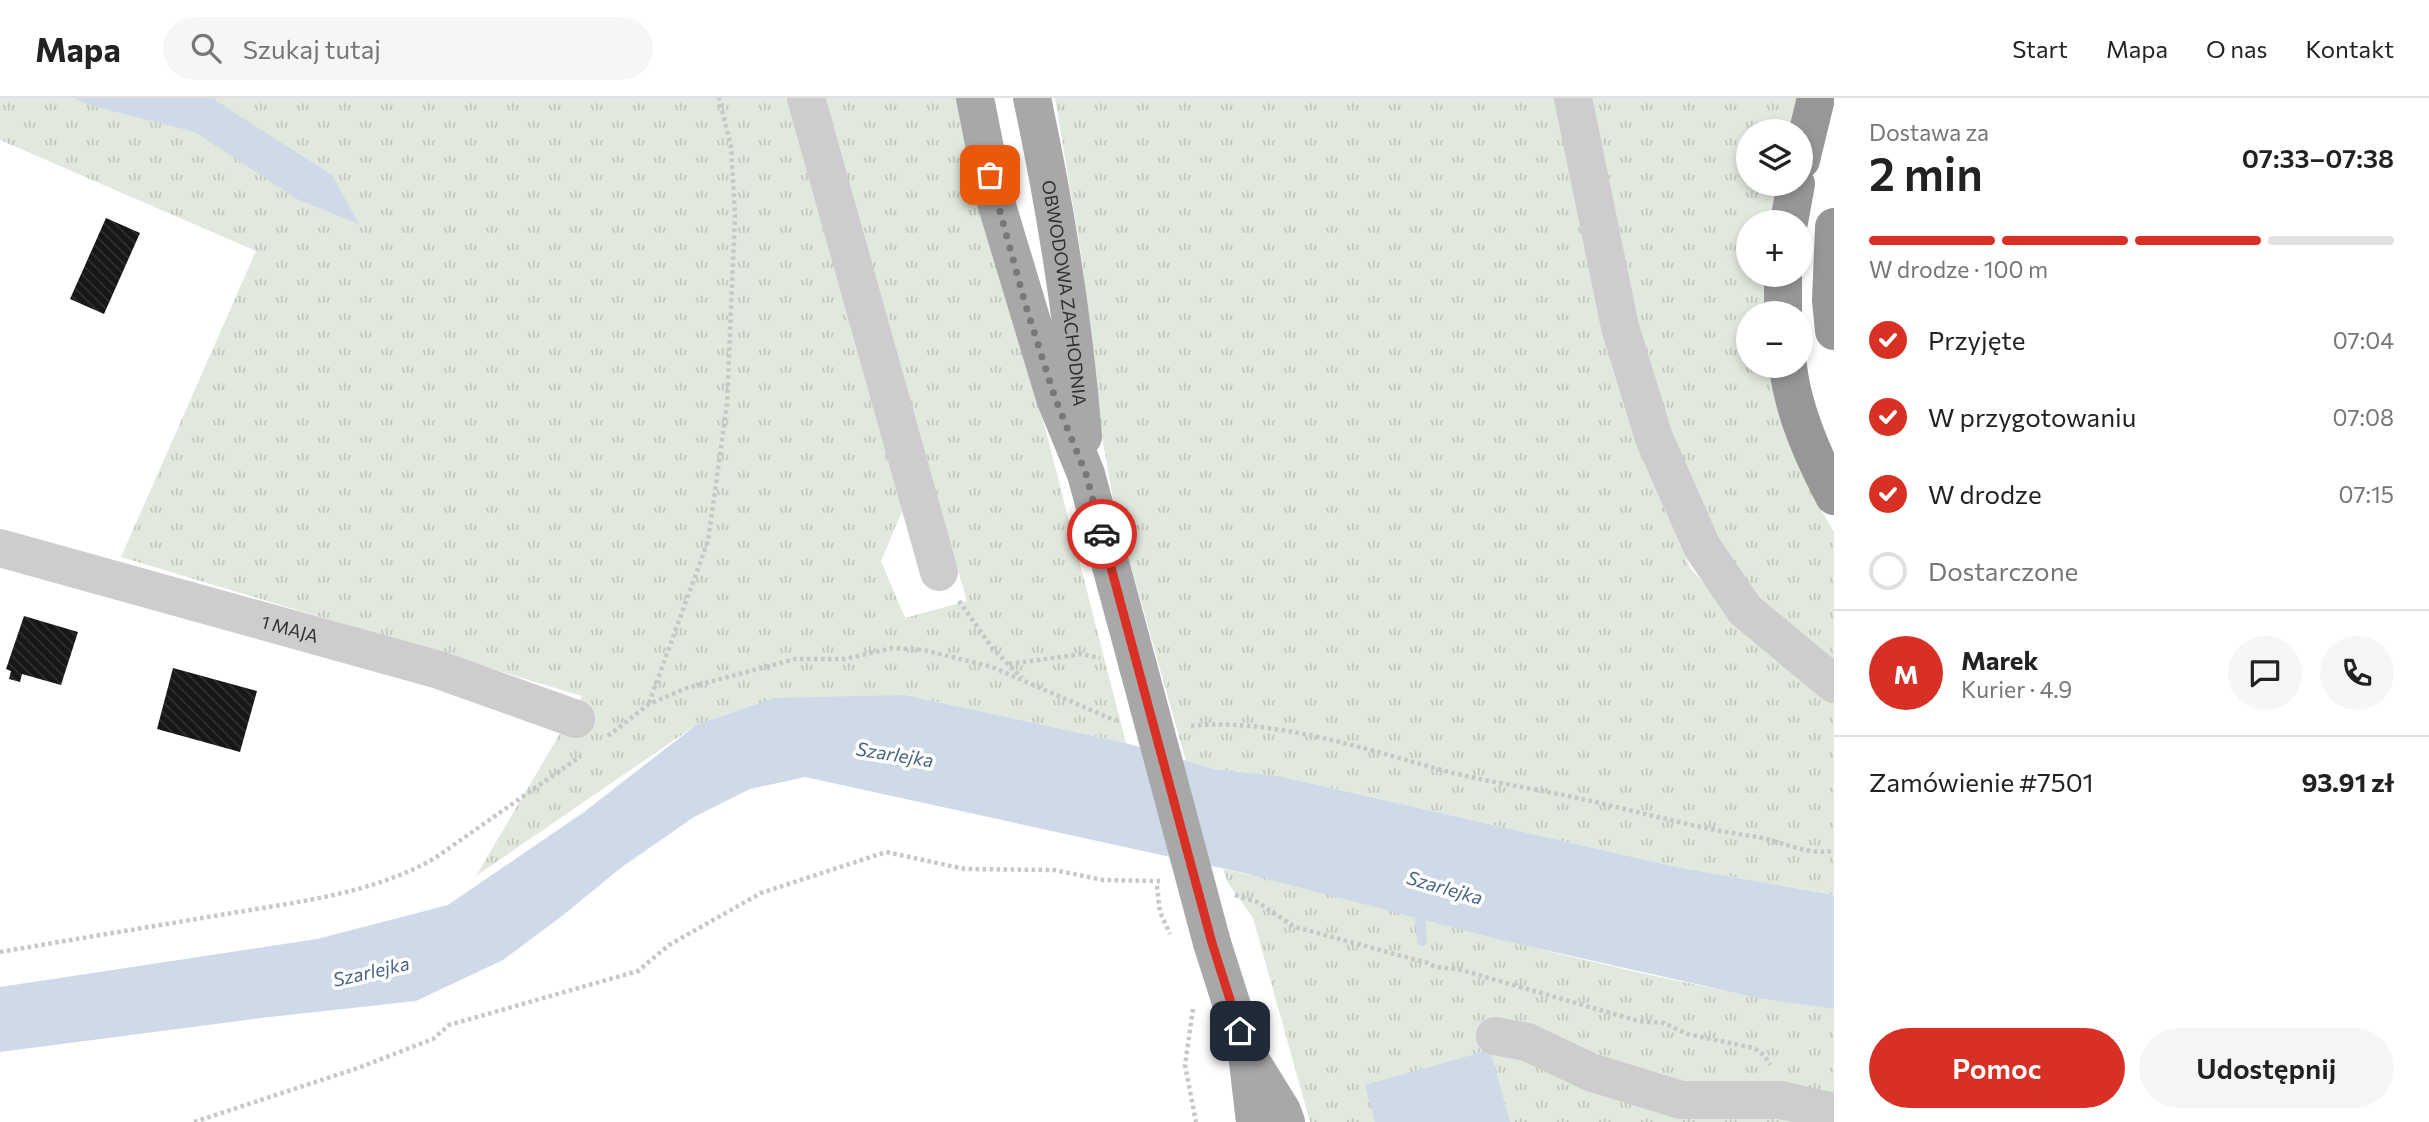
<!DOCTYPE html>
<html lang="pl">
<head>
<meta charset="utf-8">
<style>
	:root { --surface:#fff; --page:#f6f6f6; --text:#222; --muted:#767676; --line:#e0e0e0; --accent:#d93025 }
	body { margin:0; font-family:Commissioner,sans-serif; background:var(--page); color:var(--text); height:100vh; display:flex; flex-direction:column; font-size:26px; white-space:nowrap }
	* { box-sizing:border-box; margin:0 }
	p { font-size:23px; color:var(--muted) }
	.icon { flex:none; width:38px; height:38px; fill:none; stroke:currentColor; stroke-width:2; stroke-linecap:round; stroke-linejoin:round }
	.map { position:relative; flex:1; overflow:hidden }
	.details { display:flex; flex-direction:column; background:var(--surface); width:595px }
	.details>* { flex:none }
	.buttons { position:absolute; left:1736px; top:21px; display:grid; gap:14px }
	.buttons a { display:grid; place-items:center; width:77px; height:77px; border-radius:50%; background:var(--surface); box-shadow:0 4px 10px #0003; font-size:35px }
	.pin { position:absolute; display:grid; place-items:center; width:60px; height:60px; color:#fff; margin:-30px; border-radius:14px; box-shadow:0 4px 10px #0006 }
	.courier { position:absolute; display:grid; place-items:center; width:70px; height:70px; margin:-35px; border:5px solid #d93025; border-radius:50%; background:#fff; color:#222; box-shadow:0 2px 9px #0007 }
	.summary em { font-style:normal; font-weight:600 }
	.summary div { display:flex; flex-direction:column-reverse }
	.summary { display:flex; align-items:center; justify-content:space-between; height:119px; padding:0 35px }
	h1 { font-size:46px; font-weight:600; line-height:52px }
	.bar { display:grid; grid-template-columns:repeat(4,1fr); gap:10px 7px; align-content:center; height:84px; padding:0 35px }
	.bar i { height:9px; border-radius:5px; background:var(--line) }
	.bar .on { background:var(--accent) }
	.bar p { grid-column:span 4 }
	.line { display:flex; align-items:center; gap:18px; padding:0 35px; border-top:2px solid var(--line) }
	.line div { flex:1 }
	.round { display:grid; place-items:center; flex:none; width:74px; height:74px; border-radius:37px; background:var(--page) }
	ol { padding:0 35px; list-style:none }
	li { display:flex; align-items:center; gap:21px; height:77px }
	li p { margin-inline-start:auto }
	li .icon { padding:7px; border-radius:50%; background:var(--accent); color:#fff; stroke-width:4 }
	li:last-child { color:var(--muted) }
	li i { width:38px; height:38px; border:4px solid var(--line); border-radius:50% }
	.button { display:flex; gap:14px; margin-top:auto; padding:14px 35px }
	.button a { flex:1; height:80px; border-radius:42px; background:var(--accent); color:#fff; font-size:28px; font-weight:600; line-height:80px; text-align:center }
	.button a+a { background:var(--page); color:var(--text) }
	header { display:flex; align-items:center; gap:42px; box-sizing:border-box; height:98px; padding:0 35px; background:var(--surface); border-bottom:2px solid var(--line) }
	header strong { font-size:33px }
	nav { display:flex; gap:38px; margin-inline-start:auto; font-size:24px }
	.search { width:490px; height:63px; background:var(--page); display:flex; align-items:center; gap:18px; box-sizing:border-box; padding:0 24px; border-radius:38px; color:var(--muted); font-size:26px }
	main { display:flex; flex:1; min-height:0 }
	.map>svg:first-child { display:block }
</style>
</head>
<body>
<header>
<strong>Mapa</strong>
<div class="search"><svg class="icon" aria-label="search" viewBox="0 0 24 24"><circle cx="10" cy="10" r="6"/><path d="M15 15l6 6"/></svg>Szukaj tutaj</div>
<nav><a>Start</a><a>Mapa</a><a>O nas</a><a>Kontakt</a></nav>
</header>
<main>
<div class="map">
<svg width="1834" height="1024" viewBox="0 0 1834 1024">
	<defs>
		<pattern id="grass-tufts" width="24" height="20" patternUnits="userSpaceOnUse" patternTransform="scale(1.75)"><rect width="24" height="20" fill="#e1e8dd"/><path d="M3 7l-1-3M5 7V3M7 7l1-3M15 17l-1-3M17 17v-4M19 17l1-3" fill="none" stroke="#c1c7be"/></pattern>
		<pattern id="building-back-hatch" width="6" height="6" patternUnits="userSpaceOnUse" patternTransform="scale(1.75)"><rect width="6" height="6" fill="#171717"/><path d="M-1 5l2 2M0 0l6 6M5-1l2 2" fill="none" stroke="#303030"/></pattern>
	</defs>
	<rect width="100%" height="100%" fill="#fff"/>
	<path fill="url(#grass-tufts)" d="M0 0H789L908 399 881 463 905 520 967 503 817 0H956L1010 193 1126 645 906 597 696 627 476 778 582 598 121 459 256 153 0 42Z
		M1055 0H1562L1643 360 1690 470 1742 527 1834 601V797L1677 769 1279 678 1214 671 1186 663 1115 412 1094 294 1082 162Z
		M1591 0H1800L1790 33H1748V86H1777L1772 124H1748V177H1765L1764 215H1748V268H1770L1809 391 1834 434V573L1762 509 1710 429 1627 220Z
		M1223 771C1289 784 1354 804 1419 820 1556 856 1694 891 1834 911V1024H1310L1253 820 1228 785Z"/>
	<path fill="#cfdae8" d="M75 0H215L216 3 332 77 359 126 297 101 195 34 89 7Z
		M906 597 1126 645 1214 671 1279 678 1677 769 1834 797V911L1758 900 1505 843 1244 775 805 679 750 691 694 719 622 769 562 818 503 862 416 903 261 920 0 954V889L317 841 448 807 584 714 696 627 775 600Z
		M1490 952 1510 1024H1375L1365 987Z"/>
	<g fill="none" stroke-linecap="round" stroke-linejoin="round">
		<path stroke="#cfdae8" stroke-width="10" d="M1419 808 1422 843"/>
	</g>
	<path fill="url(#building-back-hatch)" d="M106 120 140 135 104 216 70 201Z
		M24 518 78 534 61 587 22 576 20 584 9 581 11 573 6 571Z
		M173 570 257 593 240 654 157 631Z"/>
	<g fill="none" stroke-linecap="round" stroke-linejoin="round">
		<path stroke="#c7c7c7" stroke-width="4.5" stroke-dasharray="3.5 3.5" stroke-linecap="butt" d="M959 503 993 551 1022 580
			M1009 566 1082 556 1100 560
			M649 605 708 443 727 306 735 117 731 48 719 0
			M1191 628C1270 619 1369 652 1445 673 1492 685 1539 691 1586 702 1641 714 1695 730 1751 738 1782 742 1801 757 1834 753
			M608 638 649 606 687 590 795 561H845L892 550 924 552 992 569 1116 623
			M1157 788 1160 814 1170 836
			M1235 797 1257 804 1295 829 1428 865 1435 869 1458 871 1638 923 1664 925 1687 936 1754 950 1765 958 1770 967
			M0 854C75 841 150 829 226 816 296 804 373 796 435 760L581 658
			M1193 911 1185 967 1196 1024
			M194 1024 358 970 433 941 449 927 638 873 669 847 761 795 886 754 965 771 1054 772 1103 782 1160 783"/>
		<g stroke="#cdcdcd" stroke-width="38">
			<path d="M806 0 939 474"/>
			<path d="M1573 0 1620 229 1654 340 1702 449 1745 512 1834 586"/>
			<path id="s1" d="M0 450 439 572 576 621"/>
			<path d="M1495 938 1527 944 1590 974 1681 1002H1781L1834 1014"/>
		</g>
		<g stroke="#a8a8a8" stroke-width="38">
			<path d="M975 0 995 101 1055 300 1086 376 1138 568"/>
			<path id="s2" d="M1032 0C1056 112 1074 225 1083 339"/>
			<path d="M1212 845 1247 955 1255 1024"/>
			<path d="M1251 963 1282 1013 1286 1024"/>
		</g>
		<path stroke="#979797" stroke-width="38" d="M1801 62 1816 0
			M1789 124 1796 86
			M1834 129 1831 202 1834 233
			M1783 215V177
			M1788 268C1793 313 1813 358 1834 398"/>
		<path stroke="#a8a8a8" stroke-width="38" d="M1138 568 1212 845"/>
	</g>
	<g fill="none" stroke-linecap="round" stroke-linejoin="round">
		<path stroke="#787878" stroke-width="7" stroke-dasharray="0 12.6" d="M990 77 1025 205 1055 300 1086 376 1102 436"/>
		<path stroke="#d93025" stroke-width="9" d="M1102 436 1212 845 1240 933"/>
	</g>
	<g text-anchor="middle" dominant-baseline="central" stroke-width="7" stroke-linejoin="round" paint-order="stroke">
		<g font-size="18" fill="#303030" stroke="#fff">
			<text stroke="none"><textPath href="#s2" startOffset="198">OBWODOWA ZACHODNIA</textPath></text>
			<text stroke="none"><textPath href="#s1" startOffset="301">1 MAJA</textPath></text>
		</g>
		<g font-size="19" font-style="italic" fill="#486388" stroke="#fff">
			<text transform="translate(895 656) rotate(9)">Szarlejka</text>
			<text transform="translate(1445 789) rotate(16)">Szarlejka</text>
			<text transform="translate(371 873) rotate(-13)">Szarlejka</text>
		</g>
	</g>
</svg>
<div class="buttons">
<a><svg class="icon" aria-label="layers" viewBox="0 0 24 24"><path d="M12 4l9 5-9 5-9-5zM3 14l9 5 9-5"/></svg></a>
<a>+</a>
<a>−</a>
</div>
<div class="pin" style="left:990px;top:77px;background:#ea580c"><svg class="icon" aria-label="bag" viewBox="0 0 24 24"><path d="M5 8h14l-1 12H6zM9 8a3 3 0 0 1 6 0"/></svg></div>
<div class="pin" style="left:1240px;top:933px;background:#1f2937"><svg class="icon" aria-label="home" viewBox="0 0 24 24"><path d="M3 11l9-7 9 7M6 9v11h12V9"/></svg></div>
<div class="courier" style="left:1102px;top:436px"><svg class="icon" aria-label="car" viewBox="0 0 24 24"><path d="M5 17H2v-5l4-1 3-4h7l3 4 3 1v5h-3M9 17h6M6 11h13"/><circle cx="7" cy="17" r="2"/><circle cx="17" cy="17" r="2"/></svg></div>
</div>
<section class="details">
<div class="summary"><div><h1>2 min</h1><p>Dostawa za</p></div><em>07:33–07:38</em></div>
<div class="bar"><i class="on"></i><i class="on"></i><i class="on"></i><i></i><p>W drodze · 100 m</p></div>
<ol>
<li><svg class="icon" aria-label="check" viewBox="0 0 24 24"><path d="M5 12l5 5 9-10"/></svg>Przyjęte<p>07:04</p></li>
<li><svg class="icon" aria-label="check" viewBox="0 0 24 24"><path d="M5 12l5 5 9-10"/></svg>W przygotowaniu<p>07:08</p></li>
<li><svg class="icon" aria-label="check" viewBox="0 0 24 24"><path d="M5 12l5 5 9-10"/></svg>W drodze<p>07:15</p></li>
<li><i></i>Dostarczone</li>
</ol>
<div class="line" style="height:126px"><b class="round" style="background:var(--accent);color:#fff">M</b><div><b>Marek</b><p>Kurier · 4.9</p></div><a class="round"><svg class="icon" aria-label="chat" viewBox="0 0 24 24"><path d="M4 5h16v11H9l-5 4z"/></svg></a><a class="round"><svg class="icon" aria-label="phone" viewBox="0 0 24 24"><path d="M5 4h4l2 5-3 2q2 4 5 5l2-3 5 2v4C11 20 4 13 5 4z"/></svg></a></div>
<div class="line" style="height:91px"><div>Zamówienie #7501</div><b>93.91 zł</b></div>
<div class="button"><a>Pomoc</a><a>Udostępnij</a></div>
</section>
</main>
</body>
</html>
